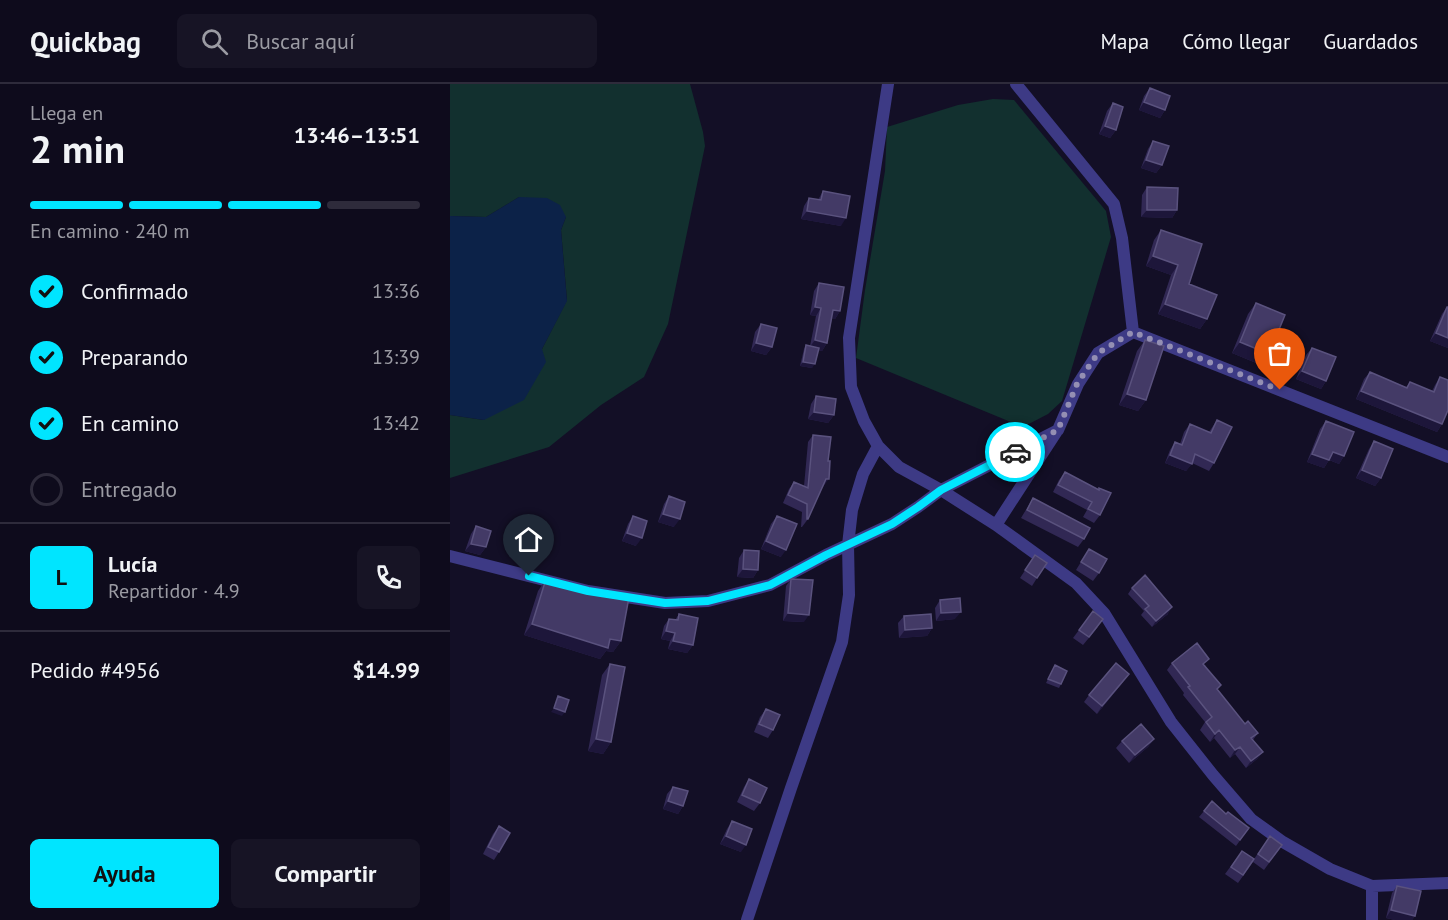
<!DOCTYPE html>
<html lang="es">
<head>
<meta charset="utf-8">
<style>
	:root { --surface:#0e0b1c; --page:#171425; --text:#f1f3f6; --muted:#9b9ba3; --line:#2e2b3b; --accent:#00e5ff }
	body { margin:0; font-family:"PT Sans",sans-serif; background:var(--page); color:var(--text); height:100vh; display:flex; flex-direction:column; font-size:22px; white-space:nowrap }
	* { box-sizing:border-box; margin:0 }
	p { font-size:20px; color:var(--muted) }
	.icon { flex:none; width:33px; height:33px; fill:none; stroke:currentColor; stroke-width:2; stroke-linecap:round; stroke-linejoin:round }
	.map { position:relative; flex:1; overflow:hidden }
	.panel { display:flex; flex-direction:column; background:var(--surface); width:450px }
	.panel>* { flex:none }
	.pin { position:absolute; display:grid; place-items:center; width:51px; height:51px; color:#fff; margin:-62px -26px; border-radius:50% 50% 50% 0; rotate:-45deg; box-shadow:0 0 6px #0007 }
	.pin .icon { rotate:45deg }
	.courier { position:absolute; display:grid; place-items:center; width:60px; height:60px; margin:-30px; border:4px solid #00e5ff; border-radius:50%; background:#fff; color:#222; box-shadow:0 2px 8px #0007 }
	.head em { font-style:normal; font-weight:700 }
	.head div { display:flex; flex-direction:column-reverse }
	.head { display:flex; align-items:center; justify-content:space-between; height:102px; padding:0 30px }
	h1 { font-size:39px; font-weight:700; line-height:45px }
	.bar { display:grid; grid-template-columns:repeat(4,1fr); gap:9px 6px; align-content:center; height:72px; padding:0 30px }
	.bar i { height:8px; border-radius:4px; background:var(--line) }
	.bar .active { background:var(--accent) }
	.bar p { grid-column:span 4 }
	.line { display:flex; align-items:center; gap:15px; padding:0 30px; border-top:2px solid var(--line) }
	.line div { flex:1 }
	.round { display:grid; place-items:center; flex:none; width:63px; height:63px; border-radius:9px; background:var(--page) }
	ol { padding:0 30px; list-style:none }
	li { display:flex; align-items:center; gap:18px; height:66px }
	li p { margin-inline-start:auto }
	li .icon { padding:6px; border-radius:50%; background:var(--accent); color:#111; stroke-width:4 }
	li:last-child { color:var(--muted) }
	li i { width:33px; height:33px; border:3px solid var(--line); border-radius:50% }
	.button { display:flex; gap:12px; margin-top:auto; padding:12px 30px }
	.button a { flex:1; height:69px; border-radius:9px; background:var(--accent); color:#111; font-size:24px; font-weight:700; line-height:69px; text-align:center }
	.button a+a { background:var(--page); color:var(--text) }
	header { display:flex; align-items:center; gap:36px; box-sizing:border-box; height:84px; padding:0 30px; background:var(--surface); border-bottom:2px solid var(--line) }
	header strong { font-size:28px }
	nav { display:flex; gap:33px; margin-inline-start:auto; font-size:21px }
	.search { width:420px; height:54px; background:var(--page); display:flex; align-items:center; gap:15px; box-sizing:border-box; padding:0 21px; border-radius:9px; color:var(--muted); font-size:22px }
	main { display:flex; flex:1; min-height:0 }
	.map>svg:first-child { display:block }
</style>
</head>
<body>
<header>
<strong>Quickbag</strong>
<div class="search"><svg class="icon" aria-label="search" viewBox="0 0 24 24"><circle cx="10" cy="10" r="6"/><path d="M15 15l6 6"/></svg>Buscar aquí</div>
<nav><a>Mapa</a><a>Cómo llegar</a><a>Guardados</a></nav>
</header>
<main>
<section class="panel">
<div class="head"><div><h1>2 min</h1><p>Llega en</p></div><em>13:46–13:51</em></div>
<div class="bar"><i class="active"></i><i class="active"></i><i class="active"></i><i></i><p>En camino · 240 m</p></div>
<ol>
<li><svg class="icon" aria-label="check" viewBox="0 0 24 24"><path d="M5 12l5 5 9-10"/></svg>Confirmado<p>13:36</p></li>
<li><svg class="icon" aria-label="check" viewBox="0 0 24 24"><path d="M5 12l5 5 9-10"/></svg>Preparando<p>13:39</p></li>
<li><svg class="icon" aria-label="check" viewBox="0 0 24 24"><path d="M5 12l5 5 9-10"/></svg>En camino<p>13:42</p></li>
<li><i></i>Entregado</li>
</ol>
<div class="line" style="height:108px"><b class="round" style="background:var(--accent);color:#111">L</b><div><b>Lucía</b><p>Repartidor · 4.9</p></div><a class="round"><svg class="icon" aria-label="phone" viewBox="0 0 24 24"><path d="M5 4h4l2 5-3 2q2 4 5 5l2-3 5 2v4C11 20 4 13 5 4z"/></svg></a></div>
<div class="line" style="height:78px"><div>Pedido #4956</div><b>$14.99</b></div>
<div class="button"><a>Ayuda</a><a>Compartir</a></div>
</section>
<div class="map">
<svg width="998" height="836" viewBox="0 0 998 836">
	<rect width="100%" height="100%" fill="#130f26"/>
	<path fill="#12302f" d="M0 0H240L253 48 255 62 218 240 194 293 151 321 99 363 0 394V331L34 336 92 265 117 216 111 146 116 133 69 113 36 133 0 132Z
		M543 15 564 16 656 127 661 153 612 317 598 330 573 343 406 274 415 206 435 87 437 43 508 21Z"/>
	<path fill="#0c2248" d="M69 113 97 114 110 121 116 133 111 146 117 217 92 265 96 278 74 316 34 336 0 331V132L36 133Z"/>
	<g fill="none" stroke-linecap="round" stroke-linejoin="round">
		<path stroke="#3d3a85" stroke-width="12" d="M438 0 399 254 401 303 414 337 428 362 449 383 491 406 546 441 626 499 654 529 721 638 763 691 801 735 833 758 880 785 922 802 998 799
			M566 0 664 120 672 154 683 248
			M683 248 998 373
			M546 441 607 347
			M0 472 138 507 215 519 258 517 320 501 376 471 442 440 468 423 491 406 608 346 628 300 648 269 683 248
			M297 836 341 704 392 558 399 511 398 461 402 426 413 390 428 362
			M922 836V802"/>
	</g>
	<path fill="#312854" d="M700 4 715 26 710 34 689 26 694 12Z
		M663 19 666 46 660 54 649 50 657 27Z
		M703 57 712 81 706 89 691 84 698 65Z
		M697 103 727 126 722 134 691 133 692 111Z
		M373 107 391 142 351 135 354 122 359 114 368 116Z
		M711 146 757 235 750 245 708 230 721 191 696 182 704 156Z
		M369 199 390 227 385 235 382 234 377 259 372 267 368 266 362 284 350 282 354 265 356 261 360 262 366 232 360 231 364 207Z
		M806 219 819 270 811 281 782 269 798 230Z
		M997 223 998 264 980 257 992 230Z
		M311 240 322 263 316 271 301 267 305 248Z
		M695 256 696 316 688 327 669 321 687 267Z
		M862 264 876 297 871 305 846 295 856 271Z
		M920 288 956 303 960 298 982 307 985 301 990 293 992 340 987 348 906 315 914 295Z
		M366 312 384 331 378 339 358 335 361 320Z
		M767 336 764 379 759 387 742 379 736 387 715 379 720 366 725 358 730 360 734 348 740 340 759 348Z
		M876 337 894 372 889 380 879 376 874 384 857 378 870 345Z
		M363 351 373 403H372L358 435 352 443H351L352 428 333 419 339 405 344 398 354 402 358 358Z
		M924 357 931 394 925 402 906 394 919 365Z
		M615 388 648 405 650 431 644 439 633 433 637 426 603 408 609 396Z
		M219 412 224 443 208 438 214 420Z
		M583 414 634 455 628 463 571 434Z
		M183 432 186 462 172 457 178 440Z
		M327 432 331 473 311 465 321 440Z
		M26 442 36 463 30 471 15 467 21 450Z
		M639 465 649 489 643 497 626 486Z
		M294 466 308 486 303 494 287 493 289 474Z
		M585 471 587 494 582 502 570 494Z
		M96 495 157 513 159 509 171 557 163 568 156 567 150 575 74 551 88 507Z
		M341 495 354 538 333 537 336 502Z
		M682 504 718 530 702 543 691 531 694 527 678 510Z
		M490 516 505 535 486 537 485 524Z
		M229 530 243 561 237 569 218 565 220 557 211 555 214 542 219 535 225 536Z
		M454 532 482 544 477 552 449 554 448 539Z
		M648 543 633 561 623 554 629 546Z
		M722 579 755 581 768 606 795 640 808 649 803 656 813 668 807 675 796 684 785 670 780 674 764 654 760 658 750 646 755 638 733 611 734 609 717 586Z
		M160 580 161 658 153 670 138 667 152 591Z
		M605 581 611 600 609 604 596 599Z
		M673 598 647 630 634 618 639 611Z
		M316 625 323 646 318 654 304 648 310 633Z
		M704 655 698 663 679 679 666 664 672 657Z
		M299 695 310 719 304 727 287 718 294 703Z
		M223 703 233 722 228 730 213 725 217 710Z
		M754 727 776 730 799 744 786 762 749 733Z
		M282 737 291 768 270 760 277 745Z
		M49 742V768L44 776 33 770 43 750Z
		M820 752 832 761 814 786 803 778 788 799 775 790 792 767 804 775Z
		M947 802 965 832 962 836H945L936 834 942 809Z"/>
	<path fill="#1d163a" d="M694 18 715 26 710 34 689 26Z
		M655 42 666 46 660 54 649 50Z
		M696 76 712 81 706 89 691 84Z
		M697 126H727L722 134 691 133Z
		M357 127 396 134 391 142 351 135Z
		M703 172 728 181 721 191 696 182Z
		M715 220 757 235 750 245 708 230Z
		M365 223 371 224 366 232 360 231Z
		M383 226 390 227 385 235 378 234Z
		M986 249 998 254V264L980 257Z
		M365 256 377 259 372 267 359 264Z
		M790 258 819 270 811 281 782 269Z
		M306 259 322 263 316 271 301 267Z
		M353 278 365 280 362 284 350 282Z
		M852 287 876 297 871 305 846 295Z
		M911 307 992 340 987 348 906 315Z
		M677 310 696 316 688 327 669 321Z
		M364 328 384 331 378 339 358 335Z
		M883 368 894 372 889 380 877 375Z
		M862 370 879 376 874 384 857 378Z
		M720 371 742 380 736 387 715 379Z
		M912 386 931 394 925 402 906 394Z
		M376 395H379L373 403 370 402Z
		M213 430 230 435 224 443 208 438Z
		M177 449 192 454 186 462 172 457Z
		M316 457 336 466 331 473 311 465Z
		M21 460 36 463 30 471 15 467Z
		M293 485 308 486 303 494 287 493Z
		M722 523 718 530 702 543 706 537Z
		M511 528 505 535 486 537 491 529Z
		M338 529 359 531 354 538 333 537Z
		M82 540 160 555 171 557 163 568 156 567 150 575 74 551Z
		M482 544 477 552 449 554 455 546Z
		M216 547 225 549 220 557 211 555Z
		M223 557 243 561 237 569 218 565Z
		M679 590 673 598 647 630 652 622Z
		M104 624 115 628 112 632 101 628Z
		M769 646 764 654 760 658 765 650Z
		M146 655 161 658 153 670 138 667Z
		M704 655 698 663 679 679 685 671Z
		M790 663 785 670 780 674 785 666Z
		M813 668 807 675 796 684 801 677Z
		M218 717 233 722 228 730 213 725Z
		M276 752 296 761 291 768 270 760Z
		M941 826 965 832 962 836H945L936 834Z"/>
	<path fill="#433a66" stroke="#5a527e" stroke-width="1.5" d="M700 4 720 12 715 26 694 18Z
		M663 19 673 23 666 46 655 42Z
		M703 57 719 62 712 81 696 76Z
		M697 103 728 104 727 126H697Z
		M373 107 400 112 396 134 357 127 359 114 371 116Z
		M711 146 752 160 739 200 767 211 757 235 715 220 728 181 703 172Z
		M369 199 394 203 390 227 383 226 377 259 365 256 371 224 365 223Z
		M806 219 835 231 819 270 790 258Z
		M997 223H998V254L986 249Z
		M311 240 327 244 322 263 306 259Z
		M695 256 714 262 696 316 677 310Z
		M356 261 369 264 365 280 353 278Z
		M862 264 886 273 876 297 852 287Z
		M920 288 957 304 960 298 984 308 990 293 998 296V326L992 340 911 307Z
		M366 312 386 315 384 331 364 328Z
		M767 336 782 343 764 379 745 370 742 380 720 371 725 358 732 361 740 340 761 349Z
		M876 337 904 348 894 372 883 368 879 376 862 370Z
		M363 351 381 353 378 377H380L379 395H376L358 435H357V420L338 411 344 398 358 404Z
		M924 357 943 365 931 394 912 386Z
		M615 388 649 406V404L661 409 650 431 638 425 642 418 608 401Z
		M219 412 235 418 230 435 213 430Z
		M583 414 640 444 634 455 577 426Z
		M183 432 197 437 192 454 177 449Z
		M327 432 347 440 336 466 316 457Z
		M26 442 41 447 36 463 21 460Z
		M639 465 657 475 649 489 631 478Z
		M294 466 309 467 308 486 293 485Z
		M585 471 597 479 587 494 575 486Z
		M695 491 722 523 706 537 695 525 699 522 682 504Z
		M96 495 159 513V509L179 513 171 557 160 555 158 564 82 540Z
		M341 495 363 496 359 531 338 529Z
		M510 514 511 528 491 529 490 516Z
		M643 527 653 535 639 553 629 546Z
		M229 530 248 534 243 561 223 557 225 549 216 547 219 535 228 536Z
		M481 530 482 544 455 546 454 532Z
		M747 559 759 575 753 580 771 601 767 605 795 640 798 637 808 649 801 654 813 668 801 677 790 663 785 666 769 646 765 650 756 638 762 633 738 603 740 602 722 579Z
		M666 579 679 590 652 622 639 611Z
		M160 580 175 583 161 658 146 655Z
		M605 581 617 587 611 600 598 595Z
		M108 612 119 616 115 628 104 624Z
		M316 625 330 631 323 646 309 640Z
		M691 640 704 655 685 671 672 657Z
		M299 695 317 704 310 719 292 711Z
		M223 703 238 707 233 722 218 717Z
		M762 717 776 730 778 728 799 744 790 756 754 727Z
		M282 737 302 745 296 761 276 752Z
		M49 742 60 749 49 768 38 763Z
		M820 752 832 761 819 778 808 770Z
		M792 767 804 775 793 791 781 783Z
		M947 802 971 807 965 832 941 826Z"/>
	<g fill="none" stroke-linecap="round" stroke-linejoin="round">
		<path stroke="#948fb3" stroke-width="6" stroke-dasharray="0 10.8" d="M565 368 608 346 627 300 648 269 683 248 830 306"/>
		<path stroke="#00e5ff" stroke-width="8" d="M79 492 138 507 215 519 258 517 320 501 376 471 442 440 468 423 491 406 565 368"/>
	</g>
</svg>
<div class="pin" style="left:830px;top:306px;background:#ea580c"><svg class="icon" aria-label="bag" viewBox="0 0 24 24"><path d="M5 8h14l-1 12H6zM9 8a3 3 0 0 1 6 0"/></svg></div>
<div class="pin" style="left:79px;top:492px;background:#1f2937"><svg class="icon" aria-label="home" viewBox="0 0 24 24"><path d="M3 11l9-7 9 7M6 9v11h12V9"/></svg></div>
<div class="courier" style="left:565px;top:368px"><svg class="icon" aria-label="car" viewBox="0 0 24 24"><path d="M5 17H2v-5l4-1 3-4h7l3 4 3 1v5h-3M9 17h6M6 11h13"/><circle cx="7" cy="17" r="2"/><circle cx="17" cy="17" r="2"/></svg></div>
</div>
</main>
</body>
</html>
